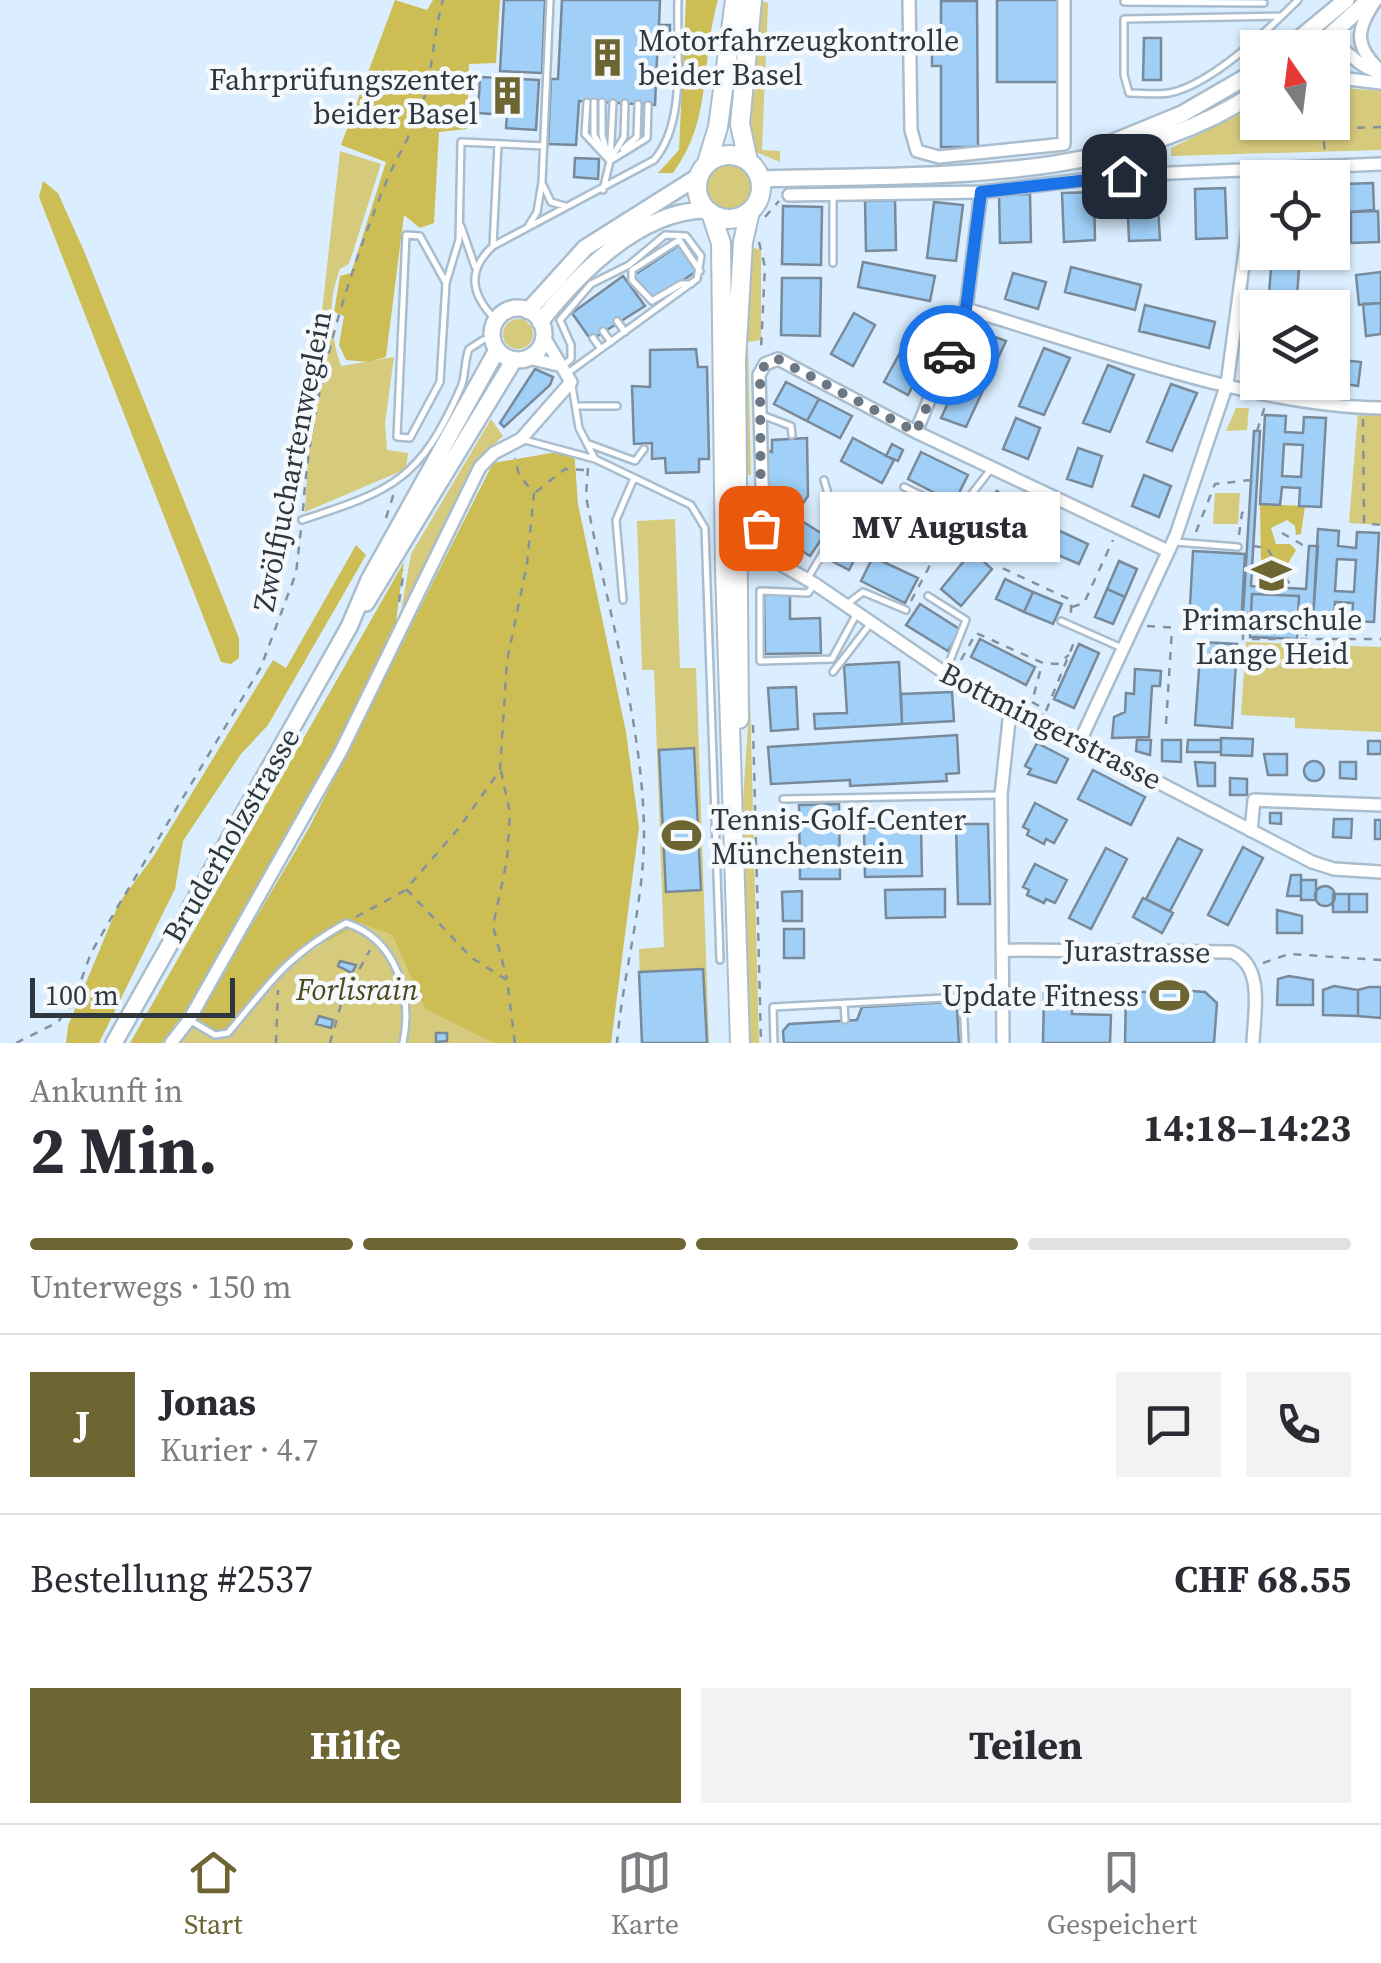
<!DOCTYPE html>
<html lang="de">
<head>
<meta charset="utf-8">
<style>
	:root { --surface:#fff; --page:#f2f2f3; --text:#2b2b33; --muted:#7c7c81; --line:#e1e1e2; --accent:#6d6532 }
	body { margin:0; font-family:"Source Serif 4",serif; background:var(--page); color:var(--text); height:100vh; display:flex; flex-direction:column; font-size:38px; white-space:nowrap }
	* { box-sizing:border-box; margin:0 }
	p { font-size:32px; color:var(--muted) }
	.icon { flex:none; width:55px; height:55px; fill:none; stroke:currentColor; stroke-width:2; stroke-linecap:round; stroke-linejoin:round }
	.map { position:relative; height:1043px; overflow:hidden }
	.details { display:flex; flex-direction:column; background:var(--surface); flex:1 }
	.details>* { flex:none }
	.needle { width:65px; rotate:346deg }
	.fabs { position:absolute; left:1240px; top:30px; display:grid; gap:20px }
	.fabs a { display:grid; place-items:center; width:110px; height:110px; border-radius:0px; background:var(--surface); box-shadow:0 2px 8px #0004; font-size:50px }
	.scale { position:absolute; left:30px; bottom:25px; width:205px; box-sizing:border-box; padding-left:10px; border:5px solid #2f373e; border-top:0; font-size:28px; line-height:35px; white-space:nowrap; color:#2f373e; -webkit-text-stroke:8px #f5f9fc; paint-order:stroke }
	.pin { position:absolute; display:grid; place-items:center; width:85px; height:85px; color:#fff; margin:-42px; border-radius:20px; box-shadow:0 5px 15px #0006 }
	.courier { position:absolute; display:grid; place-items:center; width:100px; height:100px; margin:-50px; border:8px solid #1a73e8; border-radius:50%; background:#fff; color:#222; box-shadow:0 2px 12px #0007 }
	.bubble { position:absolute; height:70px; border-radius:0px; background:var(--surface); box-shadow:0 2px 8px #0004; font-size:32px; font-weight:700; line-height:70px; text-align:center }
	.summary em { font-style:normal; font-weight:700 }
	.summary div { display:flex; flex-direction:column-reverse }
	.summary { display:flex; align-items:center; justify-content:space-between; height:170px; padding:0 30px }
	h1 { font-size:65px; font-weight:700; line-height:75px }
	.bar { display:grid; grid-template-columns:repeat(4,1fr); gap:15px 10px; align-content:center; height:120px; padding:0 30px }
	.bar i { height:12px; border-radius:8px; background:var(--line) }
	.bar .selected { background:var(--accent) }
	.bar p { grid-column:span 4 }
	.line { display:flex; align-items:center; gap:25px; padding:0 30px; border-top:2px solid var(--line) }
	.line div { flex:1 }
	.round { display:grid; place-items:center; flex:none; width:105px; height:105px; border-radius:0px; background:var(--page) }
	.button { display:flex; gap:20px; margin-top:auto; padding:20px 30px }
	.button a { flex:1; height:115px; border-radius:0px; background:var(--accent); color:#fff; font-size:40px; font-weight:700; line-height:115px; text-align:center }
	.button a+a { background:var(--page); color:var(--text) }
	.tab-bar { display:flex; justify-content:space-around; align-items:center; height:140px; border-top:2px solid var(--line); background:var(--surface); font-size:28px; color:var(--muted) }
	.tab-bar a { display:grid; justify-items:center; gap:5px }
	.tab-bar .selected { color:var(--accent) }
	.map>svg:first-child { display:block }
</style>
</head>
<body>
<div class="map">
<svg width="1381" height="1043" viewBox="0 0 1381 1043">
	<rect width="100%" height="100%" fill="#daeeff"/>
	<path fill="#d6ca7d" d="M758 0 768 3 762 150 780 151V162L756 152 748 129Z
		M1333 87 1381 91V150L1171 156V148L1257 106 1258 122H1332Z
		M340 151 381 164 349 264 340 269C327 304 330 332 341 366L394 357 385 424 387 450 408 453 406 469 305 512 311 409Z
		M706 187a23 23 0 1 1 46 0a23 23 0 1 1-46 0Z
		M749 246 761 250V340L748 342 751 475H744C743 398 747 323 749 246Z
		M503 334a15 15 0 1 1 30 0a15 15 0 1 1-30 0Z
		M1236 408H1249L1247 430 1226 431Z
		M1358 412 1381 414V525L1349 523Z
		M491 419 503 436 475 462 400 617 411 554Z
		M1215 493H1240L1238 524H1213Z
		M675 519 680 668H696L709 1043H642L639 949 664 947 654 670H642L637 521Z
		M1246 642 1381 647V732L1295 728V718L1241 715Z
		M750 695 759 1043H748L743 800Z
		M361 922 392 935 425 1009 493 1043H178L194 1023 236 1024C265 975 313 949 361 922Z"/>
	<path fill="#cdbd55" d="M395 0 427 10 433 0H500L496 63 469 64 467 129 439 132 434 223 420 228 404 215 386 357 369 362 346 360 339 345 344 316 334 312 340 276 351 273 386 162 341 145Z
		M686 0H718C700 62 713 119 673 173H658L679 150Z
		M43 181 58 193 84 251 239 638V658L231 664 221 662 39 197Z
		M574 449 578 504 626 732 639 827 611 1043H493L425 1009 392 935 361 923 296 958 248 1003 228 1033 215 1035 194 1023 309 828 493 463Z
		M1260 504 1305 506 1301 534 1296 535 1295 526 1287 520 1271 528 1276 544H1290L1296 550 1280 577 1264 574 1261 566Z
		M356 545 366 555 268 725 241 754 183 841 175 889 99 1043H66L68 1026 119 903 153 857 273 660 286 668Z
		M404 562 395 628 323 777 204 985 162 1043H130Z"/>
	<path fill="#a0d0f8" stroke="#788a9a" stroke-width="2.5" fill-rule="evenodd" d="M504 0H545L542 73 500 71Z
		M562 0H660L659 25H670V36L658 35 655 105 579 101 576 145 548 144 551 79H558Z
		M997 0H1058V82H997Z
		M941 1H977L978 147H941V66H932V28H941Z
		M1144 38H1161V80H1143Z
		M480 77 539 80 536 130 506 128 507 115 478 113Z
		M575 158 599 159 598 179 574 177Z
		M1373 183 1374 210 1347 212 1345 184Z
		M1225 188 1227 238 1196 239 1195 189Z
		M1157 190 1160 240 1129 241 1127 191Z
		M1094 192 1095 240 1064 242 1062 193Z
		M1030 194 1031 242 1000 243 999 195Z
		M895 200 896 250 866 251 865 201Z
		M934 202 963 205 956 261 927 258Z
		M783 206 822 207 821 265 782 264Z
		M1378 211 1379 242 1351 243V212Z
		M679 245 697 271 656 298H649L633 276Z
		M863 262 935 276 930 301 858 287Z
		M1071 267 1141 285 1135 310 1065 292Z
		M1271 268 1299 269 1297 296 1269 294Z
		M1381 272V303L1359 305 1356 275Z
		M1013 273 1046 282 1038 309 1005 299Z
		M623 276 645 306 591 340 572 313Z
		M782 278H821L820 336 781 335Z
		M1264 294 1293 296 1292 308H1262Z
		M1381 303V334L1366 336 1363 304Z
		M1145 305 1215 322 1209 348 1139 331Z
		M854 313 875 325 853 366 831 354Z
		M981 332 1006 341 966 427 941 418Z
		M906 342 929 354 908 395 884 382Z
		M1044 348 1070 358 1044 415 1019 406Z
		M696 349 698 367H707L709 459H699V472L666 473 665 458 652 459V443L634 444 632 386 650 387V350Z
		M1332 359 1361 362 1358 386 1331 382Z
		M1108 365 1134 375 1110 432 1083 423Z
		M535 369 553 377 550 385 504 427 500 423Z
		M786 382 819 399 807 421 774 404Z
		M1171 384 1197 393 1172 451 1147 442Z
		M819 399 852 416 840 438 807 421Z
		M1265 415 1286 416 1285 432 1303 433 1304 417 1326 418 1321 507 1299 506 1300 488 1282 487 1280 505 1260 504ZM1284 444 1303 445 1301 477 1282 476Z
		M1016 418 1040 428 1028 459 1003 449Z
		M1254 431H1260L1251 586 1306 589 1309 546H1318L1313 619 1298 618 1299 596 1252 594 1251 614H1243Z
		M807 438 808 496 794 516 774 518 773 492 767 494 765 450 772 452V440Z
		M853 438 894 460 882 483 841 461Z
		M892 444 903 450 898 461 886 456Z
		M1078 448 1102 456 1092 487 1067 479Z
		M921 452 968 475 954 503 908 479Z
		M1144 475 1171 486 1159 517 1132 506Z
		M997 491 1020 510 987 549 964 530Z
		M859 497 880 506 865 539 844 528Z
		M897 503 944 526 931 553 884 529Z
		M791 514 824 535 810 556 777 535Z
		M1032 519 1060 531 1051 552 1023 539Z
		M844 528 865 539 849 570 828 559Z
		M1318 529 1339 531 1338 546 1356 548 1357 532 1379 533 1374 622 1352 621 1353 603 1335 602 1334 620 1313 619ZM1337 559 1356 560 1354 592 1335 591Z
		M1060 531 1088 544 1079 564 1051 552Z
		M972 551 992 569 961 606 941 589Z
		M1193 551 1245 554 1241 627 1189 624Z
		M873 557 918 578 905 603 861 581Z
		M1119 561 1137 569 1125 597 1107 589Z
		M1005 579 1033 592 1024 612 996 599Z
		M1107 589 1125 597 1113 624 1095 617Z
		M1033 592 1062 604 1053 624 1024 612Z
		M790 594V619L820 618 821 653 765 654 764 595Z
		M1252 594 1299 596 1297 639 1250 637Z
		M920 604 961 630 948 651 906 625Z
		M980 639 1035 667 1026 685 971 657Z
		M1201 642 1237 644 1232 728 1195 725Z
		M1079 644 1099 653 1074 708 1054 699Z
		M899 662 902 724 815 729 814 714 847 713 844 665Z
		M1135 669 1161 671 1160 686H1152L1149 737 1112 738 1114 717 1125 712 1126 693 1134 694Z
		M796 687 798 729 771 731 768 688Z
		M952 692 954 721 902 724 901 694Z
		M957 735 959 773 946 774 947 781 850 786V780L771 784 768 747Z
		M1221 738 1253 739 1252 756 1221 755Z
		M1137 740H1151L1150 755 1136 751Z
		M1162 740H1181V762L1162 761Z
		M1188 740H1221V752H1187Z
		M1368 741H1381V754H1368Z
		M1037 743 1068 759 1056 783 1028 774 1031 769 1025 766Z
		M694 748 701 890 666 892 659 750Z
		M1264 754H1287V775H1268Z
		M1304 771a10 10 0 1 1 20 0a10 10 0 1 1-20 0Z
		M1195 762 1215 763V786H1198Z
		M1340 762H1356V779L1340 778Z
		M1093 770 1145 797 1131 825 1078 799Z
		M1230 778 1247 779V795H1230Z
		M1035 803 1067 820 1054 843 1046 839 1044 844 1027 835 1029 830 1023 827Z
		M839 804 840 879H800L799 805Z
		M1270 813H1281V824L1270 823Z
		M1334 819H1352L1351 838 1333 837Z
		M1375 820H1381V839H1375Z
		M956 824H988L990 904H958Z
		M921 827 922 876 865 877 864 828Z
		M1178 838 1202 850 1170 911 1146 899Z
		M1243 847 1263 858 1228 925 1208 915Z
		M1106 848 1127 859 1091 929 1069 918Z
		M1035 864 1067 880 1055 903 1046 899 1044 903 1027 895 1029 890 1023 887Z
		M1291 875H1301V896H1287Z
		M1301 880H1316V900H1301Z
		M1315 896a10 10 0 1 1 20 0a10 10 0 1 1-20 0Z
		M945 889V917L886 918 885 890Z
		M802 891V921H783L782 892Z
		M1333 894H1349V912H1333Z
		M1349 894H1367V912H1349Z
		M1143 898 1173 913 1162 933 1133 917Z
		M1277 910 1302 916V933H1277Z
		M784 929H804V958H784Z
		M340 961 356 965 352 973 338 966Z
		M703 969 707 1043H642L639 972Z
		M1289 976 1313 980V1005H1277L1278 979Z
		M330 985 343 992 340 999 326 992Z
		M1334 986 1358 990V1016L1323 1015V990Z
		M1369 987H1381V1018L1358 1016V990Z
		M1149 988 1205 992 1217 1003 1214 1043H1125L1126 992H1149Z
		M1044 993 1072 994V1014L1111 1015 1110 1043H1043Z
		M950 1002 957 1008 959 1043H784L783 1031 789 1024 857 1020 862 1007Z
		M319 1016 333 1020 331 1028 316 1024Z
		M436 1033H447V1041L436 1042Z"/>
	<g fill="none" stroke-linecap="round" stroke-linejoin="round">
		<defs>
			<path id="lane" d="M1124 2 1264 3
				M1282 16 1124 19V75L1129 93C1142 93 1157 95 1169 93 1211 85 1268 30 1298 0
				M587 102 585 134 610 161
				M594 102V135L603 150
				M602 102V135L607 153
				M623 149 637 137 638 104
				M611 158 624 137 625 103
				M610 161 647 138 648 105
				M543 185 551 202 565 206
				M603 190 610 161 613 103
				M529 225 537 212 542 182 550 0
				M461 226 475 267
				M493 246 498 144
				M833 263V196
				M446 283 420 236 406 235 397 437 410 438 440 382 446 283 459 240 461 142 544 146
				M691 284H681L652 301 632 280V270L679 240 700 271
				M496 320C471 295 466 271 493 246L654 160C687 122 676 49 678 0
				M617 321 625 332
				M603 331 611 342
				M593 338 601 349
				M564 365 571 359V345L560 320 591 284 629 265 665 235 686 236 701 256 697 279 569 372
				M572 386 579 428 595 459
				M576 406H617
				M762 415 791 426 792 435
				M521 439 595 459 691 505 705 528 720 960
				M589 444 635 461 644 449
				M904 487 949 509H960L991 469
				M302 520C394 490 420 480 461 387 466 375 464 361 469 349L483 340
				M1175 542 1238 547
				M808 578C835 532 840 533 824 480
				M813 586 808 593 760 591V661L832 659 856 615
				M928 596 966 620 945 673
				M623 600 616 520 634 478
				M847 604 863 592 906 610
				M1061 621 1122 648
				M833 672 871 623
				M783 799 998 795
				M844 1003 845 1020
				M191 1021 215 1035 228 1033C271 982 285 957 346 923 396 939 413 995 403 1043
				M774 1043 773 1007 963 997 965 1043"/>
			<path id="street" d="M909 0 911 130 917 151 939 157 1064 144V0
				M1376 0C1356 29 1353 46 1381 71
				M1326 45 1327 40C1348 48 1357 68 1381 73
				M1332 77 1381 83
				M789 195 981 192 1123 175 1381 164
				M966 309C1093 346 1249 406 1381 408
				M529 358 562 366
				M916 432 966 309 981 192
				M735 538 815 584 945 673 1003 701 1010 711 1040 721 1312 862 1334 869 1381 872
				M764 554 759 375 765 364 778 359 916 432 1168 551
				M1080 741 1176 535 1227 384 1256 169
				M1251 831 1254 800 1381 805
				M1002 950 1232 952C1265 967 1254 1013 1253 1043
				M171 1043 189 1020 341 751 480 467 494 453 521 439 571 382 544 337
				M1003 1043 1001 795 1010 711"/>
			<path id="secondary" d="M1288 48 1346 0
				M1316 48 1369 0
				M1094 150 1182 114 1258 70
				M760 179C922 174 1118 186 1258 91
				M492 334a26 26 0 1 1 52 0a26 26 0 1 1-52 0Z
				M528 311 585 248 699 176
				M540 322C579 273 640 210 707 210
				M366 603 514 360
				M114 1043 349 627 369 580 497 350"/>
			<path id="primary" d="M697 187a32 32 0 1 1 64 0a32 32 0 1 1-64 0Z
				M748 161 740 124 752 0
				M707 163 718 127 735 0
				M711 213 721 243 725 569 740 1043
				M739 719 736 360 743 242 750 211"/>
		</defs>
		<use href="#lane" stroke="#aabdcd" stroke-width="10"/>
		<use href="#street" stroke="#aabdcd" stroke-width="16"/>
		<use href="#secondary" stroke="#aabdcd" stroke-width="20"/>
		<use href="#primary" stroke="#aabdcd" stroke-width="22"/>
		<path stroke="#84929e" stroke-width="2.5" stroke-dasharray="8 8" stroke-linecap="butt" d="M1278 122 1281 131 1323 129 1325 155
			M1325 129 1381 127
			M765 217 779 201
			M759 242 765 267 761 348
			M1363 419 1364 523 1381 525
			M1257 431 1265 406
			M588 468 586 496C606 606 642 717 644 829 645 900 623 972 617 1043
			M536 492 565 469 585 470
			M303 511C310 399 344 283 387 180 398 154 413 132 422 105 433 71 433 34 443 0
			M386 518 394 493
			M1196 532 1215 484 1251 480
			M1282 533 1308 548
			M948 534 989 552H1005L1028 500
			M1239 535 1242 513 1249 509
			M1253 546 1267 548 1293 589
			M1004 553 1002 568 1071 600V616
			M911 601 954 520
			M399 602 404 570
			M1072 607 1084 603 1113 540
			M1147 626 1243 632V639H1381
			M1243 632 1247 614
			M1306 636V618
			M961 660 976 633 1043 663 1057 664 1069 655
			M1039 706 1032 702 1042 664
			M1046 711 1075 640
			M1166 724 1172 629
			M753 725 761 1043
			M501 771 510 813 507 860 493 926 507 979
			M356 917 406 890
			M1263 963 1289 954 1381 960
			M16 1043 58 1022 74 1000 91 953 117 908 261 667 296 573 301 529
			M276 1043 278 990
			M330 1043 342 1001 370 950
			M515 1043 507 980 472 958 406 889 459 828 500 770 507 661 527 564 534 493 519 475 515 458"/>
		<use href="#lane" stroke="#fff" stroke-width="5"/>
		<use href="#street" stroke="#fff" stroke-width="11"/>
		<use href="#secondary" stroke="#fff" stroke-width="15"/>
		<use href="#primary" stroke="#fff" stroke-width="18"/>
	</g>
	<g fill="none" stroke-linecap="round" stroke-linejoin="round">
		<path stroke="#6b7782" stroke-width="10" stroke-dasharray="0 18" d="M761 528 760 376 765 364 778 359 916 432 949 355"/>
		<path stroke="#1a73e8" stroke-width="12" d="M949 355 966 309 981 192 1124 176"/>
	</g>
	<defs>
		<symbol id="building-bare" viewBox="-9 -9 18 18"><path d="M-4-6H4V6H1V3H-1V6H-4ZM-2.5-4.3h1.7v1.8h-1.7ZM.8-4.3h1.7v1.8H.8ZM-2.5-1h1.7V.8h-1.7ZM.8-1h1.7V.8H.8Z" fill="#6d6532" stroke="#f5f9fc" stroke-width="2.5" paint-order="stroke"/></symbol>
		<symbol id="school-bare" viewBox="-9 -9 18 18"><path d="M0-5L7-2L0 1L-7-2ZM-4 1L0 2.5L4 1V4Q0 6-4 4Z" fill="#6d6532" stroke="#f5f9fc" stroke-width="2.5" paint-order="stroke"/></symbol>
		<symbol id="stadium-bare" viewBox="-9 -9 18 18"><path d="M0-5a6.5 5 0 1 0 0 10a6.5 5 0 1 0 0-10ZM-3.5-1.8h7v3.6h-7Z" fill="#6d6532" stroke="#f5f9fc" stroke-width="2.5" paint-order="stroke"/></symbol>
	</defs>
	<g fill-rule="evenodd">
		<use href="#building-bare" x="580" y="30" width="55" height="55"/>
		<use href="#building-bare" x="480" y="68" width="55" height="55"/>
		<use href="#school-bare" x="1244" y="548" width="55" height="55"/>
		<use href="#stadium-bare" x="654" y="808" width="55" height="55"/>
		<use href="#stadium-bare" x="1142" y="968" width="55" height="55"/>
	</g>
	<g text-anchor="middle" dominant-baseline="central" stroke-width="9" stroke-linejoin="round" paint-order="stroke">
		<g font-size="30" fill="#2f373e" stroke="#f5f9fc" text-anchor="start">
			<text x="638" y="40">Motorfahrzeugkontrolle<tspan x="638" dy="34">beider Basel</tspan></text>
			<text x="478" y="79" text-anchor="end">Fahrprüfungszenter<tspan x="478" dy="34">beider Basel</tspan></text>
			<text x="1272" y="619" text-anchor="middle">Primarschule<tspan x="1272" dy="34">Lange Heid</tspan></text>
			<text x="711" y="819">Tennis-Golf-Center<tspan x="711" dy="34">Münchenstein</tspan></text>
			<text x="1139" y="995" text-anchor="end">Update Fitness</text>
		</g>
		<g font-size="30" fill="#2f373e" stroke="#f5f9fc">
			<text transform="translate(292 461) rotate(-79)">Zwölfjuchartenweglein</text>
			<text transform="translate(1051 726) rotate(27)">Bottmingerstrasse</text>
			<text transform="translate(231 835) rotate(-60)">Bruderholzstrasse</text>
			<text transform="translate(1137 951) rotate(1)">Jurastrasse</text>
		</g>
		<g font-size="30" font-style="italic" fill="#4d461b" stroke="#f5f9fc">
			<text x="357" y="989">Forlisrain</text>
		</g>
	</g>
</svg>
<div class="fabs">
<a><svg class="needle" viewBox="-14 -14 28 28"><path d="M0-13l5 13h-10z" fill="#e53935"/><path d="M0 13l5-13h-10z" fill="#7c7c81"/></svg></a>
<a><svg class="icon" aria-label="locate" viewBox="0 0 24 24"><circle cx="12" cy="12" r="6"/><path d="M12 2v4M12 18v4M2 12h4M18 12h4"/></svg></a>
<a><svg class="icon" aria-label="layers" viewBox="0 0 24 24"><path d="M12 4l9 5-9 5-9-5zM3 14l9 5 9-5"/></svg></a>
</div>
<div class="scale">100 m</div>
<div class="pin" style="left:761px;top:528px;background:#ea580c"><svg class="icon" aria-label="bag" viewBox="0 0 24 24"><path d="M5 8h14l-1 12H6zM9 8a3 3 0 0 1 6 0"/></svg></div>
<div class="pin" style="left:1124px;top:176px;background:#1f2937"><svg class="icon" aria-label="home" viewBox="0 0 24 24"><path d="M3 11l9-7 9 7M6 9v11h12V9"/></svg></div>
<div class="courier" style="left:949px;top:355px"><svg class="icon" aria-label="car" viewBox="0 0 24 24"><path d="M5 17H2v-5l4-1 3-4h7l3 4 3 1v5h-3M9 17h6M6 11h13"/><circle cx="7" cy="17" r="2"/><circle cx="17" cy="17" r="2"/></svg></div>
<div class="bubble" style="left:820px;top:492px;width:240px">MV Augusta</div>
</div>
<section class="details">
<div class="summary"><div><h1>2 Min.</h1><p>Ankunft in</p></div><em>14:18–14:23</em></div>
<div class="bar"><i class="selected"></i><i class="selected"></i><i class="selected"></i><i></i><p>Unterwegs · 150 m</p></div>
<div class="line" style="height:180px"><b class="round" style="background:var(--accent);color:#fff">J</b><div><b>Jonas</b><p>Kurier · 4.7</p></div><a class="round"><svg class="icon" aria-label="chat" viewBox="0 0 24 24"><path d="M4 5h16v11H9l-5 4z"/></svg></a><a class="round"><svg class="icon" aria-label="phone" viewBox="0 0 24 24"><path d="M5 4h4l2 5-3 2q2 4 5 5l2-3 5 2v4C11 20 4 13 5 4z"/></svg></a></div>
<div class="line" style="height:130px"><div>Bestellung #2537</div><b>CHF 68.55</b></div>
<div class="button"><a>Hilfe</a><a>Teilen</a></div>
</section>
<nav class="tab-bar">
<a class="selected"><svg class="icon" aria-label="home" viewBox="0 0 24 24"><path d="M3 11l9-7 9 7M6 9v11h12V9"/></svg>Start</a>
<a><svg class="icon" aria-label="map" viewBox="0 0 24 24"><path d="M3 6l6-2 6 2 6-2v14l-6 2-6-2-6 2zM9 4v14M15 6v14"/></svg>Karte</a>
<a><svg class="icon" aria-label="saved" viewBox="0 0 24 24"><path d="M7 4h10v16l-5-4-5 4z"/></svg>Gespeichert</a>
</nav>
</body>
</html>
